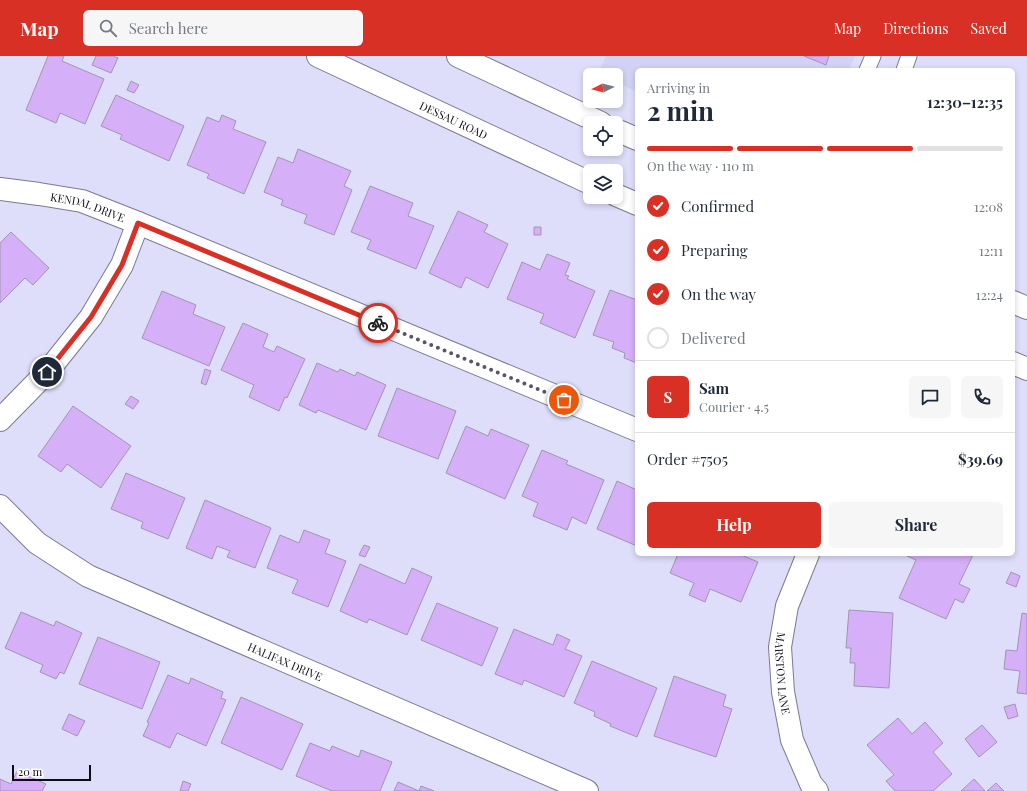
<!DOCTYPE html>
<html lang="en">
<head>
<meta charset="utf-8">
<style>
	:root { --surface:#fff; --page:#f6f6f7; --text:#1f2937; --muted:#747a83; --line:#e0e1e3; --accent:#d93025 }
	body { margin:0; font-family:"Playfair Display",serif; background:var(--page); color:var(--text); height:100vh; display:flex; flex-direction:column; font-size:15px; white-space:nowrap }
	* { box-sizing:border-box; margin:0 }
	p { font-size:13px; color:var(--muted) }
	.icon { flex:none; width:22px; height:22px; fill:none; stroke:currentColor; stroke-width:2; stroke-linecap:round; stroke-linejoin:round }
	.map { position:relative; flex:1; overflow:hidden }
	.side { position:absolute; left:635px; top:12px; width:380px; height:488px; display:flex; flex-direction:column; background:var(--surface); border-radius:6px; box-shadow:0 2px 6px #0003 }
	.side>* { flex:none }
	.needle { width:26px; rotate:264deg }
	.tools { position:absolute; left:583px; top:12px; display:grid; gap:8px }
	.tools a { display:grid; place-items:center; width:40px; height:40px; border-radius:6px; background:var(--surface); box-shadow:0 2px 6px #0003; font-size:20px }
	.scale { position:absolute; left:12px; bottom:10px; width:79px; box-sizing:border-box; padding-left:4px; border:2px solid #0c0c15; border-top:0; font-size:11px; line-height:14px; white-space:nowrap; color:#0c0c15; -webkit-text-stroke:3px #fff; paint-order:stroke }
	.pin { position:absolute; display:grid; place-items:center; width:34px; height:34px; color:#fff; margin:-17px; border:2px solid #fff; border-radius:50%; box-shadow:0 1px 4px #0007 }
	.courier { position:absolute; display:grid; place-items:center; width:40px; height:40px; margin:-20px; border:3px solid #d93025; border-radius:50%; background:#fff; color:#222; box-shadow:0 1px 5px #0007 }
	.headline em { font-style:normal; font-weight:700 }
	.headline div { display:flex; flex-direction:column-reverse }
	.headline { display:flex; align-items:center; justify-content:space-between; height:68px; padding:0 12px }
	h1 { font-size:26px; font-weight:700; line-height:30px }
	.bar { display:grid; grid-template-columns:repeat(4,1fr); gap:6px 4px; align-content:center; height:48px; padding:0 12px }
	.bar i { height:5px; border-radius:3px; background:var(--line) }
	.bar .selected { background:var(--accent) }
	.bar p { grid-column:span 4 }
	.line { display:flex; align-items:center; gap:10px; padding:0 12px; border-top:1px solid var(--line) }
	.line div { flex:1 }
	.round { display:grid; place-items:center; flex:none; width:42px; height:42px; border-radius:6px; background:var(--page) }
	ol { padding:0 12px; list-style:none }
	li { display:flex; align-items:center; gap:12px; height:44px }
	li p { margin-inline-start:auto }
	li .icon { padding:4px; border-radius:50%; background:var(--accent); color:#fff; stroke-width:4 }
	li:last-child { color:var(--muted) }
	li i { width:22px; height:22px; border:2px solid var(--line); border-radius:50% }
	.button { display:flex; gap:8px; margin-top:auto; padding:8px 12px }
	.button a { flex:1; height:46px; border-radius:6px; background:var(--accent); color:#fff; font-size:16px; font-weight:700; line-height:46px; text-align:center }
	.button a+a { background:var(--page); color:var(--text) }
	header { display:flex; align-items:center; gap:24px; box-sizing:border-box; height:56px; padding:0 20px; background:var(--accent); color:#fff }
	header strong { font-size:19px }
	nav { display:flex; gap:22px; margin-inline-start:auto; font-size:14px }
	.search { width:280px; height:36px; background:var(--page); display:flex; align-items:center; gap:10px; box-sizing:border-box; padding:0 14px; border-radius:6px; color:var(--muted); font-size:15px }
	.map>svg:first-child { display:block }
</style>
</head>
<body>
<header>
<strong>Map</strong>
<div class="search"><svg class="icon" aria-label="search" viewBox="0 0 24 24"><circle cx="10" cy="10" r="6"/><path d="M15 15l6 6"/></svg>Search here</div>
<nav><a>Map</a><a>Directions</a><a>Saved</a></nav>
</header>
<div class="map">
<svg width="1027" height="735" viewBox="0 0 1027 735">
	<rect width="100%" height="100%" fill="#dedefb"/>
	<path fill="#d2d2f5" d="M606 0H855L849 14H637V36L616 26V19L598 18Z"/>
	<path fill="#d6aff9" stroke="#a295af" d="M48 0H64L62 5 104 23 85 68 60 57 56 67 26 54Z
		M96 0H113L118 2 111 17 92 9Z
		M804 0H829L826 9Z
		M131 25 139 29 134 37 127 34Z
		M116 39 184 70 169 105 120 83 122 79 101 70Z
		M222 59 236 65 233 73 266 86 244 138 207 122 209 118 187 109 207 61 219 66Z
		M298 93 351 115 344 130 352 134 334 179 304 167 307 159 281 149 283 144 264 136 278 101 293 107Z
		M370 130 413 147 408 160 434 170 416 213 367 193 371 184 351 176Z
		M458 155 488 169 484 176 508 188 488 232 466 221 461 232 429 217Z
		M534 171H541V179H534Z
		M11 176 49 212 33 229 25 222 0 247V187Z
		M547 198 570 207 565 219 569 220 567 223 595 235 575 282 540 267 544 258 507 243 522 206 540 214Z
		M610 234 637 244V307L624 302 625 297 612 292 614 286 593 279Z
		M162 235 196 249 193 258 225 271 209 310 142 282Z
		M243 267 268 278 263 291 274 296 277 290 305 303 287 342 285 341 279 355 249 341 254 329 221 314Z
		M317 307 338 316 340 313 355 320 357 316 386 329 366 374 318 354 316 357 299 349Z
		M205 313 211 315 206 329 201 327Z
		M397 332 456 355 438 403 378 380Z
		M131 340 139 345 133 353 125 348Z
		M73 350 131 390 101 432 67 408 61 416 38 400Z
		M466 370 488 380 491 373 529 389 505 443 446 417Z
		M542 394 568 405 566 408 604 424 586 468 572 461 567 474 533 460 538 447 522 440Z
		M126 417 185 442 168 483 141 472 143 466 111 453Z
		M617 425 637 434V490L597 473Z
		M205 444 271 472 255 512 227 501 230 495 217 490 212 503 186 492Z
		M304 474 330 484 325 497 346 505 328 551 292 537 298 524 267 512 280 479 299 487Z
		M364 489 370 491 365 501 359 499Z
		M678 498H739L758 506 741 546 710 533 705 546 689 539 694 527 670 517Z
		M908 498 973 499 959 528 970 533 963 547 955 543 946 563 899 542 916 504 907 500Z
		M360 508 405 528 412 512 432 521 407 579 369 563 367 567 340 555Z
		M1011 516 1020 520 1016 531 1006 527Z
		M437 547 498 572 482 610 421 584Z
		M849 554 893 557 889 632 854 630 855 607H850L851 592H846Z
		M21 556 54 570 56 565 82 577 64 618 60 616 56 623 40 616 43 609 5 592Z
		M1022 557 1027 558V638L1017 637 1020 615 1004 613 1006 594 1017 595Z
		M514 573 553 589 557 578 570 584 565 593 582 600 564 641 524 624 522 629 495 618Z
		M98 581 160 606 142 653 79 628Z
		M592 605 657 632 637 681 610 670 611 668 594 660 595 656 574 647Z
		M168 619 189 628 191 622 223 636 221 642 226 644 206 690 177 677 170 692 143 680 149 667 147 666Z
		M674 620 726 639 723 650 732 653 716 701 654 680Z
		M241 641 303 668 282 714 221 687Z
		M1015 648 1018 660 1008 663 1004 651Z
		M69 658 85 665 77 680 62 673Z
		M898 662 912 678 925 666 943 687 933 696 952 718 933 735H895L886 725 894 719 867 689Z
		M982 669 997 686 979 701 965 683Z
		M310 687 330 695 332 690 359 701 361 694 392 706 380 735H332L296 720Z
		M17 715 46 728 42 735H0V723L11 728Z
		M974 723 985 735H961Z
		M183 725 191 728 188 735H180Z
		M398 726 419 735 421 730 434 735H394Z
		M996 727 1004 735H987Z"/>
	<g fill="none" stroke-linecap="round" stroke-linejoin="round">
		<defs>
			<path id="service" d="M867 14 873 0
				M904 14 909 0"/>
			<g id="minor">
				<path id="s1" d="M0 133 39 138 82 145 138 167 637 374"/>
				<path d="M0 364 47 316 91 261 122 209 138 167"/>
				<path id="s2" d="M0 450 37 487 88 520 587 735"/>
				<path id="s3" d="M808 498 787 550 780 591 783 636 792 684 811 728 817 735"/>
			</g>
			<g id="secondary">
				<path id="s4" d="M318 0 590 127"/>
				<path d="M458 0 601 67"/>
				<path d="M616 74 637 83"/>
				<path d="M616 139 637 148"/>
				<path d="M1013 246 1027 252"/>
				<path d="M1013 307 1027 313"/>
			</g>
		</defs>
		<use href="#service" stroke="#7a7a94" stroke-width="17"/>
		<use href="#minor" stroke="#7a7a94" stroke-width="24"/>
		<use href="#secondary" stroke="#7a7a94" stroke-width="24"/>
		<use href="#service" stroke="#fff" stroke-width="15"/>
		<use href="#minor" stroke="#fff" stroke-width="22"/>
		<use href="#secondary" stroke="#fff" stroke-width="22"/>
	</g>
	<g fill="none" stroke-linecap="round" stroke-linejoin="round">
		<path stroke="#565666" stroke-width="4" stroke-dasharray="0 7.2" d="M378 267 564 344"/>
		<path stroke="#d93025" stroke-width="5" d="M47 316 91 261 122 209 138 167 378 267"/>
	</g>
	<g text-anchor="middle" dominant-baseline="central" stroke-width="3.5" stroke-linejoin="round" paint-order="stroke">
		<g font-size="11" fill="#0c0c15" stroke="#fff">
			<text stroke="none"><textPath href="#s4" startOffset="150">DESSAU ROAD</textPath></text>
			<text stroke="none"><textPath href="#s1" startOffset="90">KENDAL DRIVE</textPath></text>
			<text stroke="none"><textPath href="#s2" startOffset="328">HALIFAX DRIVE</textPath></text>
			<text stroke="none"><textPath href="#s3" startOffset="124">MARSTON LANE</textPath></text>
		</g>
	</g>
</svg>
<div class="tools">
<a><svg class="needle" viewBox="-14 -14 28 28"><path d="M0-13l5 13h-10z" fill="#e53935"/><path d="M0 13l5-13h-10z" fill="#747a83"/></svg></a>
<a><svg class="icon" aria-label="locate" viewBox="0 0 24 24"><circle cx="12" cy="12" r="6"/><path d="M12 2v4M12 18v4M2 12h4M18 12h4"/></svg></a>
<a><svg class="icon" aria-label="layers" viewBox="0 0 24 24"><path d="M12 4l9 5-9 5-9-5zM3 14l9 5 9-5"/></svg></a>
</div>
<div class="scale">20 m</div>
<div class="pin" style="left:564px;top:344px;background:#ea580c"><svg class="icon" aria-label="bag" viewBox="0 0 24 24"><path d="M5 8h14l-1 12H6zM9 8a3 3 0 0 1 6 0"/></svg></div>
<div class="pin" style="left:47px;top:316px;background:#1f2937"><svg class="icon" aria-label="home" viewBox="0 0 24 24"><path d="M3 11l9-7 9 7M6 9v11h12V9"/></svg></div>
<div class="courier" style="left:378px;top:267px"><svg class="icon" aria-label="bike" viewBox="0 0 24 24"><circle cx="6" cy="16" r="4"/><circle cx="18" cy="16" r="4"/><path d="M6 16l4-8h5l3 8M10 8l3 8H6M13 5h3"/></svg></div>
<section class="side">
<div class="headline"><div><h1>2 min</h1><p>Arriving in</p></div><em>12:30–12:35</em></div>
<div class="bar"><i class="selected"></i><i class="selected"></i><i class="selected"></i><i></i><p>On the way · 110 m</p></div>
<ol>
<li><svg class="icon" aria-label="check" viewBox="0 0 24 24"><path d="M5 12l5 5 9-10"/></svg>Confirmed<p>12:08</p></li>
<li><svg class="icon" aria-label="check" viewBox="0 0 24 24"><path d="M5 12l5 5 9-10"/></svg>Preparing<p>12:11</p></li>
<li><svg class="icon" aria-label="check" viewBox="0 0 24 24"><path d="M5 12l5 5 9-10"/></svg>On the way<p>12:24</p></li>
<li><i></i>Delivered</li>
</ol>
<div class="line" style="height:72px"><b class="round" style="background:var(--accent);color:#fff">S</b><div><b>Sam</b><p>Courier · 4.5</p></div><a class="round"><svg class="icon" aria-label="chat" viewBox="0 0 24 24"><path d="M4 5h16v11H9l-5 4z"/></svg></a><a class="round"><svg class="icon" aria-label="phone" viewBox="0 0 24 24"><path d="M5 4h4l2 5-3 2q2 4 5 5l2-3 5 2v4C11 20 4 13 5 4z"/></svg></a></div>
<div class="line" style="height:52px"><div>Order #7505</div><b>$39.69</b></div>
<div class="button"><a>Help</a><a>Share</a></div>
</section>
</div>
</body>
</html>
